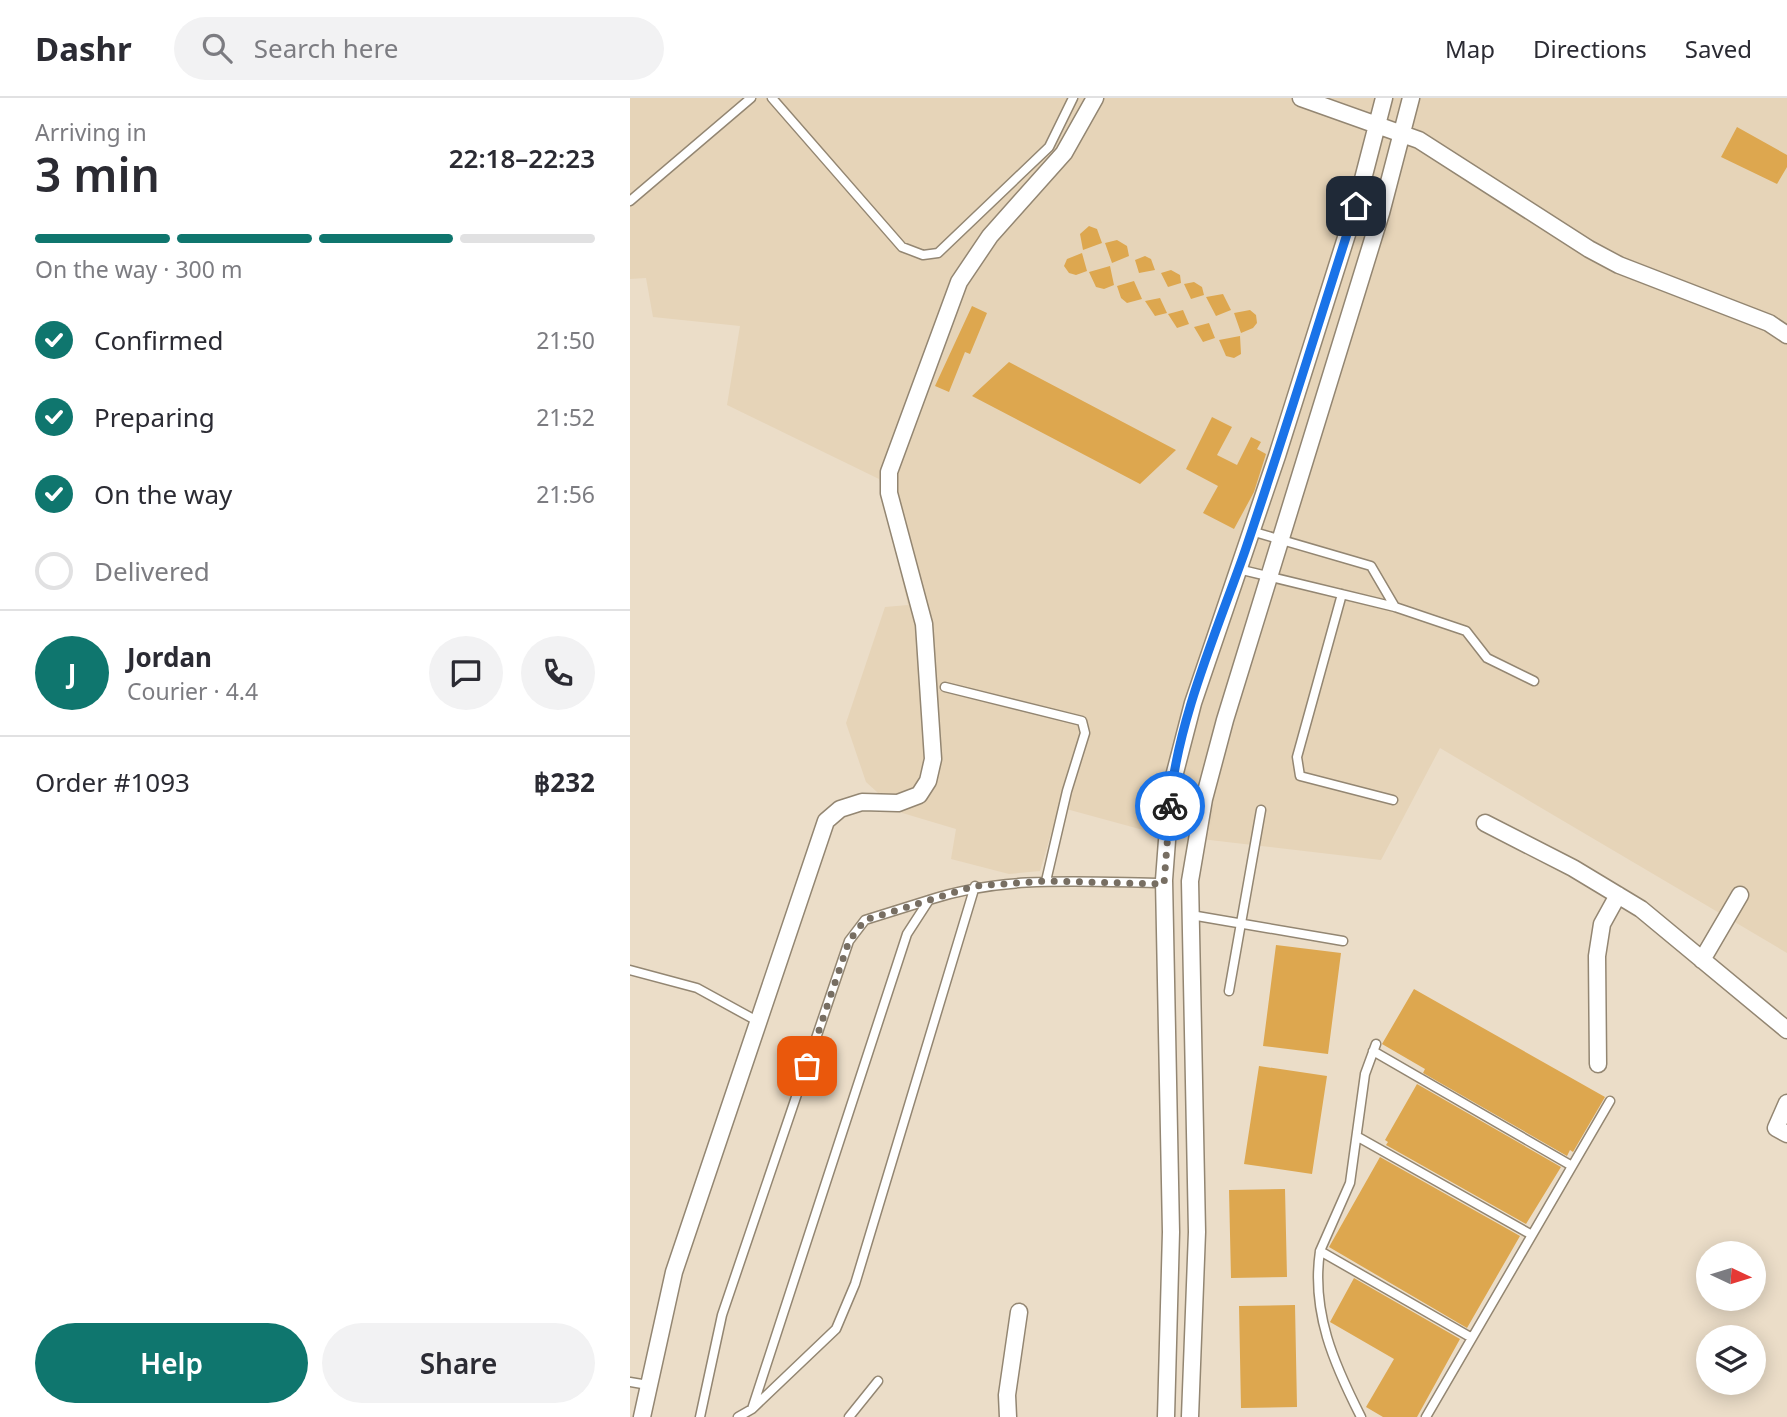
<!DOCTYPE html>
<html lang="en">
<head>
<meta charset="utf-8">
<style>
	:root { --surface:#fff; --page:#f2f2f3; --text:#2b2b33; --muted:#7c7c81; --line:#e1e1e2; --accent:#0f766e }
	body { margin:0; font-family:"Noto Sans",sans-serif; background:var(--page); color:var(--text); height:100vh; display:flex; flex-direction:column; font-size:26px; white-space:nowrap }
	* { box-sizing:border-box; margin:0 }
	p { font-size:23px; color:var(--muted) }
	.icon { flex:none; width:38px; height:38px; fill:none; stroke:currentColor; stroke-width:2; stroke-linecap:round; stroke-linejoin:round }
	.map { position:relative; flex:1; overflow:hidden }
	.panel { display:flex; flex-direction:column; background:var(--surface); width:630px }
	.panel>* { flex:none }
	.needle { width:46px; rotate:94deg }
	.tools { position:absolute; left:1066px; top:1143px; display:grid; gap:14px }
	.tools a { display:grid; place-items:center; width:70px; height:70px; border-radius:50%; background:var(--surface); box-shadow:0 4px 18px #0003; font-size:35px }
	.pin { position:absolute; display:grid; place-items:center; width:60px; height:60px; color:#fff; margin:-30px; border-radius:14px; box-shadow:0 4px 10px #0006 }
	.courier { position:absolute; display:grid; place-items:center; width:70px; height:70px; margin:-35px; border:5px solid #1a73e8; border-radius:50%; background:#fff; color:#222; box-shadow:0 2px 9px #0007 }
	.head em { font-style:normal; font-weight:600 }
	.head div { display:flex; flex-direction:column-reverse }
	.head { display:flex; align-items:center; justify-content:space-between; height:119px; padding:0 35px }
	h1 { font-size:46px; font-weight:600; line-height:52px }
	.bar { display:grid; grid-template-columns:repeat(4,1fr); gap:10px 7px; align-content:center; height:84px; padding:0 35px }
	.bar i { height:9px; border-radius:5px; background:var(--line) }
	.bar .active { background:var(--accent) }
	.bar p { grid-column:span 4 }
	.line { display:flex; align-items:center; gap:18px; padding:0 35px; border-top:2px solid var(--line) }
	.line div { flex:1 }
	.round { display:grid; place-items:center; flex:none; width:74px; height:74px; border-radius:37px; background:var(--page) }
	ol { padding:0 35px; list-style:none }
	li { display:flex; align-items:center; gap:21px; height:77px }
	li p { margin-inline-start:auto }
	li .icon { padding:7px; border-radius:50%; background:var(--accent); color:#fff; stroke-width:4 }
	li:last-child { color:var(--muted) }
	li i { width:38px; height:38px; border:4px solid var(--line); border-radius:50% }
	.cta { display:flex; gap:14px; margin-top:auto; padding:14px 35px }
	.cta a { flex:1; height:80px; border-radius:42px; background:var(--accent); color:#fff; font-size:28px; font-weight:600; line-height:80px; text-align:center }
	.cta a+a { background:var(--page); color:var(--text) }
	header { display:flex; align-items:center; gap:42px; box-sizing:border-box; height:98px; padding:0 35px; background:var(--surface); border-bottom:2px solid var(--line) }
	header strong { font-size:33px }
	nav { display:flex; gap:38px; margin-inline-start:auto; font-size:24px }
	.search { width:490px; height:63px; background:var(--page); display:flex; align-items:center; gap:18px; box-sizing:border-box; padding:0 24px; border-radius:38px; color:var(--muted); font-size:26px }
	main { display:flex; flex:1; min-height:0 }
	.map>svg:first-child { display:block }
</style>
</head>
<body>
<header>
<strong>Dashr</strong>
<div class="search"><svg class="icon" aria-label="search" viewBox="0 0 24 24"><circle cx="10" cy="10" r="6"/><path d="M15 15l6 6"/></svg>Search here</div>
<nav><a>Map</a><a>Directions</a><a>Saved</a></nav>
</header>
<main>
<section class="panel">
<div class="head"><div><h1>3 min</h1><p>Arriving in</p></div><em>22:18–22:23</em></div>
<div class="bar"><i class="active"></i><i class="active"></i><i class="active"></i><i></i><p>On the way · 300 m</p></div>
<ol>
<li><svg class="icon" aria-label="check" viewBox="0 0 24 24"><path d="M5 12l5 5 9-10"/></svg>Confirmed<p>21:50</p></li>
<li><svg class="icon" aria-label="check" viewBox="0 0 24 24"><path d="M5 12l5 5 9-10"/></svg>Preparing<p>21:52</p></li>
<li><svg class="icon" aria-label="check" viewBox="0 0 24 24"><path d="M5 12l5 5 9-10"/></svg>On the way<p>21:56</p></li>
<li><i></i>Delivered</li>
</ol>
<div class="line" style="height:126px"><b class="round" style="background:var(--accent);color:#fff">J</b><div><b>Jordan</b><p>Courier · 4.4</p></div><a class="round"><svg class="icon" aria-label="chat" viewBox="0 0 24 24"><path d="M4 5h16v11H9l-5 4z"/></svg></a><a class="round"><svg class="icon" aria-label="phone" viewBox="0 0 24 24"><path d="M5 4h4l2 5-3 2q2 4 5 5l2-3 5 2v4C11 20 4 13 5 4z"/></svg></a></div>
<div class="line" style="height:91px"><div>Order #1093</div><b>฿232</b></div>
<div class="cta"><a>Help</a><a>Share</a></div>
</section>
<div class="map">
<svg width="1157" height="1319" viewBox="0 0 1157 1319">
	<rect width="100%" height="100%" fill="#ebddc8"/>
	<path fill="#e6d4b8" d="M0 0H1157V855L810 650 751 762 528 736 429 709 410 773 379 776 321 761 326 731 269 714 236 684 216 625 255 509 278 507 249 381 97 307 110 228 23 219 16 180 0 181Z"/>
	<path fill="#dda74f" d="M1107 29 1157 57V69L1147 86 1091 59Z
		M459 128 467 131 472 145 453 152 450 136Z
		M487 142 497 148 499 158 482 165 475 145Z
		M452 155 457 173 446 177 439 175 434 168 437 161Z
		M515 158 521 161 525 172 509 175 505 162Z
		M480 168 484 187 474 191 466 189 459 174Z
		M541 172 550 177 551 185 538 189 531 175Z
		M504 183 512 201 497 205 491 200 487 188Z
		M564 184 572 189 574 197 561 201 554 186Z
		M593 196 601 212 586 218 576 199Z
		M530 200 537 215 525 218 515 203Z
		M342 208 357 215 340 256 335 254 319 294 305 288Z
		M553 212 559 226 547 230 538 216Z
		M620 212 626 217 627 225 623 230 611 235 604 215Z
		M579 225 585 240 573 244 564 229Z
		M610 238 611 256 604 260 596 258 589 242Z
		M379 264 546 352 510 386 342 298Z
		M582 319 602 329 587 357 607 367 621 339 631 344 627 351 636 356 624 394 604 431 573 415 588 388 556 371Z
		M646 847 711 855 698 956 633 948Z
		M784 891 975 999 943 1054 940 1052 937 1058 793 975 795 971 752 946Z
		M629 968 697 978 682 1076 614 1066Z
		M787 986 931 1069 896 1126 756 1047 758 1044 755 1042Z
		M750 1059 890 1138 837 1230 699 1149Z
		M655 1091 657 1179 601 1180 599 1092Z
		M724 1180 830 1241 787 1319H753L736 1309 764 1261 700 1224Z
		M665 1207 667 1309 611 1310 609 1208Z"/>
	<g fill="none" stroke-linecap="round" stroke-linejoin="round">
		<defs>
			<path id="lane" d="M142 0 272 149 293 157 308 155 419 49 443 0
				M0 103 121 0
				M621 433 741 468 765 509
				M608 471 765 509 836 533 857 560 904 583
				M712 496 667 659 670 678 763 702
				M315 589 452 623 455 635 437 693 416 783
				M561 817 713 843
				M0 872 67 890 129 924
				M599 893 631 712
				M743 953 942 1068
				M728 1039 902 1137
				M690 1153 842 1240
				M0 1284 18 1287
				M122 1311 277 836 299 802C374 777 455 784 534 785
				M70 1319 92 1217 219 843 235 822 299 802
				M108 1319 122 1311 206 1231 225 1186 345 788
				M219 1319 248 1283
				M731 1319C704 1266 681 1214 690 1153L720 1085 735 976 746 946
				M796 1319 980 1003"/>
			<path id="street" d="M671 0 789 42 959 151 989 167 1139 225 1157 237
				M855 725 943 770 1011 811 1157 932
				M1072 862 1110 797
				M968 966 967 858 972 826 988 797
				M1157 1005 1146 1030 1157 1036
				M12 1319 44 1174 196 723 210 711 232 704 268 705 289 697 298 683 303 661 294 526 259 395V374L329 184 360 138 434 55 465 0
				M378 1319 377 1297 389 1214
				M536 1319 541 1134 534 782 541 690 563 605 647 358 726 108 754 0
				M560 1319 567 1134 560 783 574 701 595 622 751 115 781 0"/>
		</defs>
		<use href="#lane" stroke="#938672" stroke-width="11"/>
		<use href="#street" stroke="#938672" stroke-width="19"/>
		<use href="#lane" stroke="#fff" stroke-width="8"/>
		<use href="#street" stroke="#fff" stroke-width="16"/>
	</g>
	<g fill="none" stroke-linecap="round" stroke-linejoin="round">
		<path stroke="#776e62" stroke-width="7" stroke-dasharray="0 12.6" d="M177 968 219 843 235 822 345 788 416 783 534 786 540 708"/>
		<path stroke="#1a73e8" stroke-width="9" d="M540 708C546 626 588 530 615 453 654 338 689 223 726 108"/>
	</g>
</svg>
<div class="tools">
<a><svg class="needle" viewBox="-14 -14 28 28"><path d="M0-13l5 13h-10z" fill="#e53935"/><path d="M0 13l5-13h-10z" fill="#7c7c81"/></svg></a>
<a><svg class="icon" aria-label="layers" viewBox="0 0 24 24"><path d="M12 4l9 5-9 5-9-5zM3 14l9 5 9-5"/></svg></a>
</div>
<div class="pin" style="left:177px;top:968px;background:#ea580c"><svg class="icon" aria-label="bag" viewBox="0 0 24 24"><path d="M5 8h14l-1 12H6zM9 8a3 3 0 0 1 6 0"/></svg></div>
<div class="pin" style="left:726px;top:108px;background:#1f2937"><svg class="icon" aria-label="home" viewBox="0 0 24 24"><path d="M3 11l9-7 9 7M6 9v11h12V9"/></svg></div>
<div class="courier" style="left:540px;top:708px"><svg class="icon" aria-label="bike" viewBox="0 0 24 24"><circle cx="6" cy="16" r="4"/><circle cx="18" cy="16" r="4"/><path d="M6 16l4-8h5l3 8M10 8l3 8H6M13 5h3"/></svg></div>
</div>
</main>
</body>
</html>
